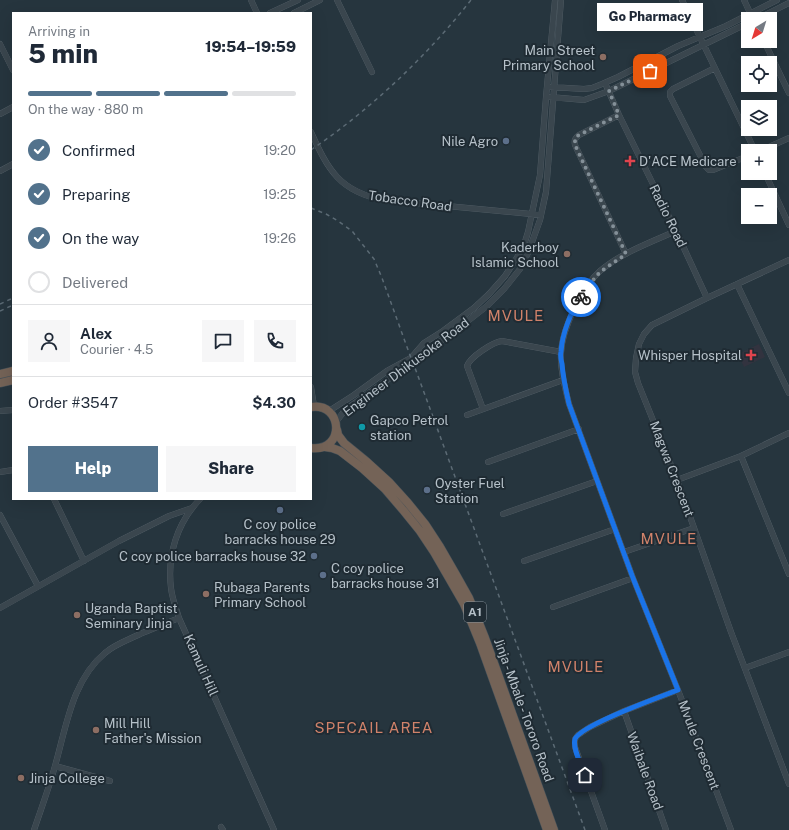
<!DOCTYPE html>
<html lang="en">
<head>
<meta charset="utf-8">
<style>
	:root { --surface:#fff; --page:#f6f6f7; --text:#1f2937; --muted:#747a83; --line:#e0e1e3; --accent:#52728c }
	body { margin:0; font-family:"Public Sans",sans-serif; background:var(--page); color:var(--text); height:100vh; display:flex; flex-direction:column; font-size:15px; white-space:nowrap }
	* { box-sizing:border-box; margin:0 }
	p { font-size:13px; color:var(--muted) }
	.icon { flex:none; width:22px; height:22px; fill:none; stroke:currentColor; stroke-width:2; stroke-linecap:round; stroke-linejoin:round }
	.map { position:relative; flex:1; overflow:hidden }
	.panel { position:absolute; left:12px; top:12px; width:300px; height:488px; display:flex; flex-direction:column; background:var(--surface); border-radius:0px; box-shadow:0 4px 16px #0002 }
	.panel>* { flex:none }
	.needle { width:26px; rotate:218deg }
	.buttons { position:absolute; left:741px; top:12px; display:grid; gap:8px }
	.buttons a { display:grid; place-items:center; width:36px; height:36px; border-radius:0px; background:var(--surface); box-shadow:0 4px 16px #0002; font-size:20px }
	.pin { position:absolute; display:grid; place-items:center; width:34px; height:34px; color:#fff; margin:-17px; border-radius:8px; box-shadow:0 2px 6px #0006 }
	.courier { position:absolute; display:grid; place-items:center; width:40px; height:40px; margin:-20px; border:3px solid #1a73e8; border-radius:50%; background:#fff; color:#222; box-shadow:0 1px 5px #0007 }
	.bubble { position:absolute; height:28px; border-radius:0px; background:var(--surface); box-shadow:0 4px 16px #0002; font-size:13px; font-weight:800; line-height:28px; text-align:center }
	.overview em { font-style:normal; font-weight:800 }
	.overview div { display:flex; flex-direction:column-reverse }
	.overview { display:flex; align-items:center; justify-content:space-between; height:68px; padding:0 16px }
	h1 { font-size:26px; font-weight:800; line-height:30px }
	.bar { display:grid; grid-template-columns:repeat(4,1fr); gap:6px 4px; align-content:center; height:48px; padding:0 16px }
	.bar i { height:5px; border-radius:3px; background:var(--line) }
	.bar .current { background:var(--accent) }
	.bar p { grid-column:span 4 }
	.line { display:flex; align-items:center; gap:10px; padding:0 16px; border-top:1px solid var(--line) }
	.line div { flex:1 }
	.round { display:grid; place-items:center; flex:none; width:42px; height:42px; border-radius:0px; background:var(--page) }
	ol { padding:0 16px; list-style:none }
	li { display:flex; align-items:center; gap:12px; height:44px }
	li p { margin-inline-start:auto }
	li .icon { padding:4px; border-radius:50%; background:var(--accent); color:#fff; stroke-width:4 }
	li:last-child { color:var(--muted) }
	li i { width:22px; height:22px; border:2px solid var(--line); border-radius:50% }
	.action { display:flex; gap:8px; margin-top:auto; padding:8px 16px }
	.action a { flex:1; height:46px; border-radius:0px; background:var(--accent); color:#fff; font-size:16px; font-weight:800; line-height:46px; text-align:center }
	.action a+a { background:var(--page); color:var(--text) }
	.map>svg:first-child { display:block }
</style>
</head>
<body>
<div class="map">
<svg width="789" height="830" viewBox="0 0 789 830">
	<rect width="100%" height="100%" fill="#26353e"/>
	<path fill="#32333f" d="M759 344 765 357 744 367 738 354Z"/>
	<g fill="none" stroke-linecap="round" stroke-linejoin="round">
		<defs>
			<path id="minor" d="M251 0 257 13
				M337 0 372 72
				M682 0 755 151
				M744 0 753 19
				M270 13 298 0
				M294 13 320 0
				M757 19 789 3
				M764 41 789 93
				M0 44 13 70
				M715 68 673 89 670 92V96L706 167 709 170H713L748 156
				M605 83 619 115 676 231 707 298
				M551 87 584 89 592 88 602 84 618 77 678 46 726 26 777 0
				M550 97 584 100 609 91 748 23
				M0 114 13 107
				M619 115 579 135C575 138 574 140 575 145L626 254
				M311 132C328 170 340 192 384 200L541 215
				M760 151 789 138
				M0 171 13 164
				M765 173 789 225
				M676 231C651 242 621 253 600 271 582 287 562 329 561 353 560 370 565 387 569 404L633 578 678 690 731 830
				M789 260 707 298 652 325 644 334 639 344 636 358 635 372 638 383 677 480 731 632 789 784
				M737 284 789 393
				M311 387 314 406
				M483 409 467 366C470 357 493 342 502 341L561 352
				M0 411 13 410
				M329 411 354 395 387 371 411 358 424 343 443 331 474 308 489 294 505 276 518 256 524 245 528 232 540 175 546 97 555 0
				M467 415 563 380
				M336 422 345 410 390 378 414 364 428 350 464 324 487 306 504 289 520 269 528 253 540 220 546 192 561 0
				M741 456 789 574
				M488 462 579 429
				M0 472 13 470
				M677 480 741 456 789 433
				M54 499 84 561
				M200 499C177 523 167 555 171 588 172 598 176 608 179 618L274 830
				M503 514 597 481
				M0 515 38 586
				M624 552 694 528
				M524 561 615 529
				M553 607 633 578
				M0 608 119 541 169 516 192 508
				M745 668 789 652
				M624 711 666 830
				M55 766 110 781
				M221 827 223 830
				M34 830C41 809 49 788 55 766 66 728 72 680 105 653 115 644 128 640 140 634 153 629 166 623 179 618
				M605 830 575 747V739L578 735 590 727 624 711 678 690"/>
			<path id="highway" d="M0 374 13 371
				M0 383 13 380
				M311 407C343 402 346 452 311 448
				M337 430 338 435 344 443 366 461 389 482 408 503 425 524 440 547 455 573 469 598 485 638 554 830
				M325 447 332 448 340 451 362 468 385 489 403 510 420 531 434 552 464 604 480 643 547 830"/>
		</defs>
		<use href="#minor" stroke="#58646c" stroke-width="6"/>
		<use href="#highway" stroke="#455159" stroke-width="9"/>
		<use href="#minor" stroke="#3a464e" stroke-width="5.5"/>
		<use href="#highway" stroke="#746357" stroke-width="8"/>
		<path stroke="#5c6b75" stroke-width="1.5" stroke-dasharray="4 4" stroke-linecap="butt" d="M311 150C371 109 426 57 471 0
			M311 208 326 214 338 221 352 231 374 259 382 278 411 358 414 364 415 368 585 830
			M0 304 13 298
			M0 311 13 305"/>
	</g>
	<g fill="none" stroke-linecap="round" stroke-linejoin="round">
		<path stroke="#849098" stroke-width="4" stroke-dasharray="0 7.2" d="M581 297 588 286 600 272 626 254 575 145V138L579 135 619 115 609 91 650 71"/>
		<path stroke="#1a73e8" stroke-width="5" d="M581 297C571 311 562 334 561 352 560 356 561 360 562 364 563 378 566 391 569 404L633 578 678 690C660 697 581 725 575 739 572 748 582 766 585 775"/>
	</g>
	<g fill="#8d6e63" stroke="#1f2b33" stroke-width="1.5">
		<circle cx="603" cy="57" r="4"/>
		<circle cx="567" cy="254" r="4"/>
		<circle cx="206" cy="594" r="4"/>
		<circle cx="77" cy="615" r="4"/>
		<circle cx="96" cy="730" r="4"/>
		<circle cx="21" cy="778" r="4"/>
	</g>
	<g fill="#5c6f8a" stroke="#1f2b33" stroke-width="1.5">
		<circle cx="506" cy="141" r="4"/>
		<circle cx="427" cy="490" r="4"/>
		<circle cx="280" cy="510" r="4"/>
		<circle cx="314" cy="556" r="4"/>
		<circle cx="323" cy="575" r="4"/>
	</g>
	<g fill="#e0444e" stroke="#1f2b33" stroke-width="1.5">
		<path d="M628 155h4v4h4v4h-4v4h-4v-4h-4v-4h4z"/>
		<path d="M749 349h4v4h4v4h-4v4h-4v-4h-4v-4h4z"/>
	</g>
	<circle fill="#0f9aa8" stroke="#1f2b33" stroke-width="1.5" cx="362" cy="427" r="4"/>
	<g text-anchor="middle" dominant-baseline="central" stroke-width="4" stroke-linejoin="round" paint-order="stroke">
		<rect fill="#1f2b33" stroke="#89949c" stroke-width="1" x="464" y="602" width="22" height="20" rx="3"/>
		<g font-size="12" font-weight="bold" fill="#b6c1c9">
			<text x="475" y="612">A1</text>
		</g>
		<g font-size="13" fill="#b6c1c9" stroke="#1f2b33" text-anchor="start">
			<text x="595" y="50" text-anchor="end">Main Street<tspan x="595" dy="15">Primary School</tspan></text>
			<text x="498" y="141" text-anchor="end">Nile Agro</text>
			<text x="639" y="161">D'ACE Medicare</text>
			<text x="559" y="247" text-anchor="end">Kaderboy<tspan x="559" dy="15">Islamic School</tspan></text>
			<text x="742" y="355" text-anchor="end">Whisper Hospital</text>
			<text x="370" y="420">Gapco Petrol<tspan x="370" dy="15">station</tspan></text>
			<text x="435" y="483">Oyster Fuel<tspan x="435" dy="15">Station</tspan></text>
			<text x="280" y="524" text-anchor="middle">C coy police<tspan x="280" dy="15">barracks house 29</tspan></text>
			<text x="306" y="556" text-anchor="end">C coy police barracks house 32</text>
			<text x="331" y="568">C coy police<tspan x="331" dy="15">barracks house 31</tspan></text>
			<text x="214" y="587">Rubaga Parents<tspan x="214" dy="15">Primary School</tspan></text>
			<text x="85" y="608">Uganda Baptist<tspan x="85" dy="15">Seminary Jinja</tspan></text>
			<text x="104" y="723">Mill Hill<tspan x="104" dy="15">Father's Mission</tspan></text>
			<text x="29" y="778">Jinja College</text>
		</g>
		<g font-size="13" fill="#b6c1c9" stroke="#1f2b33">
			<text transform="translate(410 201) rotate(8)">Tobacco Road</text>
			<text transform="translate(668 216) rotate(64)">Radio Road</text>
			<text transform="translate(406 367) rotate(-37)">Engineer Dhikusoka Road</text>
			<text transform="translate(672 469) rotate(69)">Magwa Crescent</text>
			<text transform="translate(201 665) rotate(66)">Kamuli Hill</text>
			<text transform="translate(524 710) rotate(70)">Jinja - Mbale - Tororo Road</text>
			<text transform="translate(699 745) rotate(69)">Mvule Crescent</text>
			<text transform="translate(645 771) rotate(70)">Waibale Road</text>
		</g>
		<g font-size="15" letter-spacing="1" fill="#d0826a" stroke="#1f2b33">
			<text x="516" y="315">MVULE</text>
			<text x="669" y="538">MVULE</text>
			<text x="576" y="666">MVULE</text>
			<text x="374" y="727">SPECAIL AREA</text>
		</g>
	</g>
</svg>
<div class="buttons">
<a><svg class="needle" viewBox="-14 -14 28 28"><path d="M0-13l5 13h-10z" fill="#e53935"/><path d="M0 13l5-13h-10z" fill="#747a83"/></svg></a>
<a><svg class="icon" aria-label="locate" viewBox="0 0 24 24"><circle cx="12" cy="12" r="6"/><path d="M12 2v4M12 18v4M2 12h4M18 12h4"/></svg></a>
<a><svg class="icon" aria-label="layers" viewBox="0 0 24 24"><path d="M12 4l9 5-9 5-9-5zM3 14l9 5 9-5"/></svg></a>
<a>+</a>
<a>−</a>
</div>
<div class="pin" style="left:650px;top:71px;background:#ea580c"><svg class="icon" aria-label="bag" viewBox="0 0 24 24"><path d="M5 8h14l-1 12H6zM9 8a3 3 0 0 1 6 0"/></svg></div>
<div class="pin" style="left:585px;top:775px;background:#1f2937"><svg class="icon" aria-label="home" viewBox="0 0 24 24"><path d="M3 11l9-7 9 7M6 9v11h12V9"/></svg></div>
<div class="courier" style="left:581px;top:297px"><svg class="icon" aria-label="bike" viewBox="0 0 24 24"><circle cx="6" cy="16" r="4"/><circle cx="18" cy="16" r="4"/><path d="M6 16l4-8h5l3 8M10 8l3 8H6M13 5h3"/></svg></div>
<div class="bubble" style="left:597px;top:3px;width:106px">Go Pharmacy</div>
<section class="panel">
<div class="overview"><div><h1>5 min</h1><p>Arriving in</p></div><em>19:54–19:59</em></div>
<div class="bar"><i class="current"></i><i class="current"></i><i class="current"></i><i></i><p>On the way · 880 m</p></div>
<ol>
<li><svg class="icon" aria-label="check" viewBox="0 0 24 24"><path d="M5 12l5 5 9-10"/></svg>Confirmed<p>19:20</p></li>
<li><svg class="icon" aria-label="check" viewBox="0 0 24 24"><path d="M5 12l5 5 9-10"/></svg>Preparing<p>19:25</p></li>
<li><svg class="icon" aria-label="check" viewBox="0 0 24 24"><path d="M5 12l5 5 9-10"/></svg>On the way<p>19:26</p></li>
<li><i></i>Delivered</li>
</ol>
<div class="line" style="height:72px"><a class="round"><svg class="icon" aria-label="person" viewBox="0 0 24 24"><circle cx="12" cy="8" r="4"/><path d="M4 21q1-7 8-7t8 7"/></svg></a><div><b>Alex</b><p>Courier · 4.5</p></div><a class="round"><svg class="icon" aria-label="chat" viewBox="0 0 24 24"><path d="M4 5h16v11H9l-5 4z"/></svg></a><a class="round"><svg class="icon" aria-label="phone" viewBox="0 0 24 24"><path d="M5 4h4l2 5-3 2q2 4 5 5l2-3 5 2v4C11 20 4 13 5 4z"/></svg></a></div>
<div class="line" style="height:52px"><div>Order #3547</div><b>$4.30</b></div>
<div class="action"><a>Help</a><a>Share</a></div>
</section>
</div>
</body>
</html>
